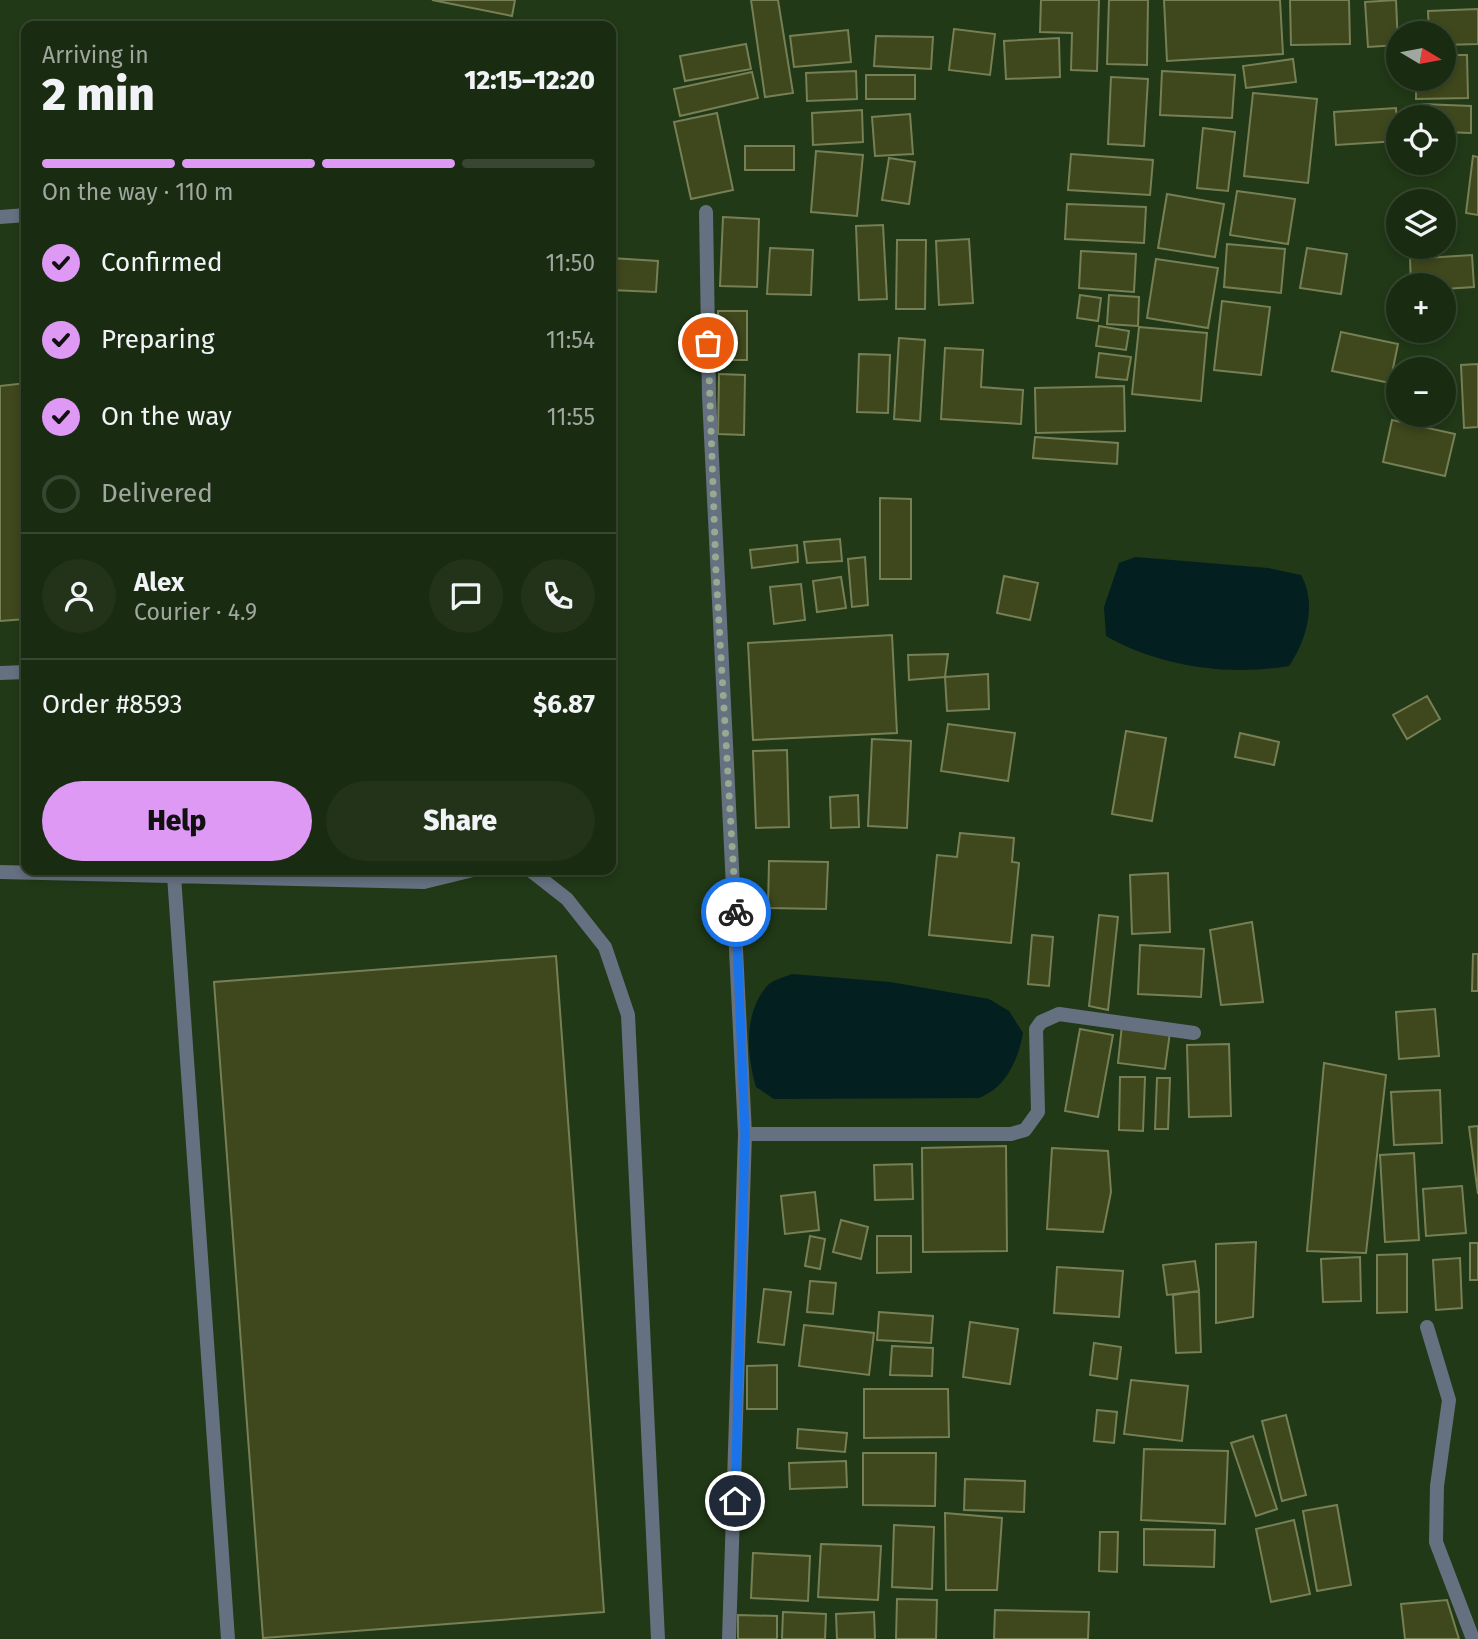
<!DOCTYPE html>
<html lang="en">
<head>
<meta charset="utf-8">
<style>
	:root { --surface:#192b11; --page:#22331a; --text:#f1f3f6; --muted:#9fa79f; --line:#374731; --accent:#dd99f3 }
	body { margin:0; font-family:"Fira Sans",sans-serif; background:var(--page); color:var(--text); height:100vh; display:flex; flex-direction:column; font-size:26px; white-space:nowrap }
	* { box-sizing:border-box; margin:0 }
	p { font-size:23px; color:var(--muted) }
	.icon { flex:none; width:38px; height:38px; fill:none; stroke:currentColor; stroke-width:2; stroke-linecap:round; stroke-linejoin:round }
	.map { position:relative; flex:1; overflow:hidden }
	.drawer { position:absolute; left:21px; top:21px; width:595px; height:854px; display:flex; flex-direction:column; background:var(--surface); border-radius:14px; box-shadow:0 4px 10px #0003,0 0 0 2px var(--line) }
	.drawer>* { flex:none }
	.needle { width:46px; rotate:100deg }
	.tools { position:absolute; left:1386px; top:21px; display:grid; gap:14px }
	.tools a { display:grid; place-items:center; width:70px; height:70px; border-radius:50%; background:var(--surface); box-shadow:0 4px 10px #0003,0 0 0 2px var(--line); font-size:35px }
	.pin { position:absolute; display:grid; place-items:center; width:60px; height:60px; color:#fff; margin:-30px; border:4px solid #fff; border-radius:50%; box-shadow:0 2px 7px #0007 }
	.courier { position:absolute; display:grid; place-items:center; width:70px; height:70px; margin:-35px; border:5px solid #1a73e8; border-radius:50%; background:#fff; color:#222; box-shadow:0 2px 9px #0007 }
	.head em { font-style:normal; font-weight:800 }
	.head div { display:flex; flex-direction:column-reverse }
	.head { display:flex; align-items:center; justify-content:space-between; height:119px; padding:0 21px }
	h1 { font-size:46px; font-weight:800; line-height:52px }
	.bar { display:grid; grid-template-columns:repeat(4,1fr); gap:10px 7px; align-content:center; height:84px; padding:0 21px }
	.bar i { height:9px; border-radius:5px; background:var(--line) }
	.bar .selected { background:var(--accent) }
	.bar p { grid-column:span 4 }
	.line { display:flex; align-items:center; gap:18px; padding:0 21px; border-top:2px solid var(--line) }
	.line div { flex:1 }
	.round { display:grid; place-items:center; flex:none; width:74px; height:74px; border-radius:37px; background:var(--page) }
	ol { padding:0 21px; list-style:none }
	li { display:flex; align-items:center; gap:21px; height:77px }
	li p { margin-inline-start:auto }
	li .icon { padding:7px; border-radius:50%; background:var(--accent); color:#111; stroke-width:4 }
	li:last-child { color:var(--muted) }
	li i { width:38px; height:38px; border:4px solid var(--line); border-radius:50% }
	.button { display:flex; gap:14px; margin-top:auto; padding:14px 21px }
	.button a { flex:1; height:80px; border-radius:42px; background:var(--accent); color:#111; font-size:28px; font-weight:800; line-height:80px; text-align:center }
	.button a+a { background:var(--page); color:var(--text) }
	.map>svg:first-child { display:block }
</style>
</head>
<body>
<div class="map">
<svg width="1478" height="1639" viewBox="0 0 1478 1639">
	<rect width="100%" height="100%" fill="#213917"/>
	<path fill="#031f20" d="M1136 557 1268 568 1301 575C1317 603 1307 640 1289 666 1228 676 1160 667 1106 636L1104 607 1119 563Z
		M792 974 890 982 989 999 1009 1011 1023 1033C1018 1060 1006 1088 979 1098L774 1099 756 1087C747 1055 743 1014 767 986 772 980 785 977 792 974Z"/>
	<path fill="#3f471c" stroke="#777f54" stroke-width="2" d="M432 0H515L512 16Z
		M751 0H778L793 93 765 97Z
		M1041 0H1099L1097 71 1071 70 1072 33 1040 32Z
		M1109 0H1148L1147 65 1107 64Z
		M1164 0H1280L1283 54 1167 61Z
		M1290 0H1349L1350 44 1291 45Z
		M1396 0 1398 45 1368 47 1365 2Z
		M1478 9V44L1444 45V33H1429L1428 11Z
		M954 29 995 34 990 75 949 70Z
		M848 30 851 62 794 67 790 36Z
		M876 36 933 37 931 69 874 66Z
		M1059 38 1060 77 1006 79 1004 41Z
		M746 44 751 69 685 81 680 56Z
		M1444 55H1467L1468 98 1416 99V79H1444Z
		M1293 59 1296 82 1246 88 1243 66Z
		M856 71 857 99 807 101 806 73Z
		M1162 71 1235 75 1232 118 1160 115Z
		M752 72 758 98 680 116 674 89Z
		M866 75H915V99H866Z
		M1111 77 1148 79 1144 146 1108 144Z
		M1253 93 1317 99 1308 183 1244 176Z
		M1422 104 1471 106V133L1444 132V117H1421Z
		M1396 108 1398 141 1336 145 1334 112Z
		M862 110 863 142 813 145 812 113Z
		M717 113 733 190 691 199 674 122Z
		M910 114 913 154 875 156 872 117Z
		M1203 128 1235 132 1228 191 1197 188Z
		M745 146H794V170H745Z
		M816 151 863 155 857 216 811 212Z
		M1071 154 1153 160 1150 195 1068 190Z
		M1473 156 1478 157V215L1466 213Z
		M889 158 915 162 909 204 882 200Z
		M1237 191 1295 199 1288 244 1230 235Z
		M1167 194 1224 204 1215 257 1158 248Z
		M1067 204 1146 207 1144 243 1065 239Z
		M723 217 759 219 757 287 720 286Z
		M883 225 887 299 859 300 856 226Z
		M969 239 973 303 939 305 936 241Z
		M897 240H926L925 309H896Z
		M1227 244 1285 249 1281 293 1224 287Z
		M770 248 813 250 811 295 767 294Z
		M1307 248 1347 254 1341 294 1300 288Z
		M1081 251 1136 254 1134 292 1079 288Z
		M1472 255 1474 287 1444 289V285H1411L1410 259Z
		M611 258 658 261 656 292 611 290Z
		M1156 259 1218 268 1208 328 1147 318Z
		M1080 295 1101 298 1098 321 1077 318Z
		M1109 295 1139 297 1138 326 1107 324Z
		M1222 301 1270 307 1261 375 1214 370Z
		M718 311H747V360H718Z
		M1099 326 1129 331 1126 350 1096 346Z
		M1139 327 1207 333 1201 401 1132 394Z
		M1341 332 1398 344 1390 383 1332 371Z
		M899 338 925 340 920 421 894 419Z
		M945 348 983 350 981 387 1023 390 1021 424 941 419Z
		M1099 353 1131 357 1127 380 1096 377Z
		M859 354 890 355 888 413 857 412Z
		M1478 364V427L1464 428 1461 365Z
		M719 374 745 375 744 435 718 434Z
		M26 383V619L0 621V386Z
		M1124 386 1125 431 1036 433 1035 388Z
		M1392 420 1455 434 1445 476 1383 462Z
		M1035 437 1118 443 1117 464 1033 458Z
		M880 498 911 499V579H880Z
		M840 539 842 561 807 563 804 542Z
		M797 545 798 562 752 568 750 550Z
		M865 557 868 605 852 607 848 559Z
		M1004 576 1038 583 1030 620 997 613Z
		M841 577 846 608 817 612 813 581Z
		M801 584 805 620 774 624 770 587Z
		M892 635 897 733 753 740 748 643Z
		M948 654 945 677 909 680 908 655Z
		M988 674 989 709 947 711 945 677Z
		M1427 696 1440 719 1407 739 1393 715Z
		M948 724 1015 733 1008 781 941 771Z
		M1126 731 1166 738 1152 821 1112 814Z
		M1240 733 1279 742 1274 765 1235 757Z
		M872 739 911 741 907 828 868 826Z
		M787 750 789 827 756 828 753 751Z
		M858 795 859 827 831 828 830 797Z
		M960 833 1014 838 1012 862 1019 863 1011 943 929 935 937 855 957 857Z
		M769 861 828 862 826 909 768 908Z
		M1168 873 1170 932 1132 934 1130 875Z
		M1099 915 1118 917 1108 1010 1089 1006Z
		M1252 922 1263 1002 1221 1005 1210 930Z
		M1032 935 1053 937 1049 986 1028 984Z
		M1140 945 1204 949 1201 997 1138 994Z
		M1473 954H1478V991H1472Z
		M556 956 604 1612 263 1638 214 982Z
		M1435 1009 1439 1056 1399 1059 1396 1012Z
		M1122 1025 1170 1032 1165 1069 1118 1063Z
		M1080 1029 1113 1035 1098 1117 1065 1111Z
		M1229 1044 1231 1116 1189 1117 1187 1045Z
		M1324 1063 1386 1075 1366 1253 1307 1251Z
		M1120 1077H1145L1143 1131 1119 1130Z
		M1157 1078H1170L1168 1129H1155Z
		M1440 1090 1442 1143 1394 1145 1391 1092Z
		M1478 1126V1194L1469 1127Z
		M1006 1146 1007 1251 923 1252 922 1148Z
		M1052 1148 1108 1151 1111 1192 1103 1232 1047 1229Z
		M1414 1153 1419 1240 1385 1242 1380 1155Z
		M912 1164 913 1199 875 1200 874 1165Z
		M1462 1186 1466 1233 1426 1236 1423 1189Z
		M815 1192 819 1230 785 1234 781 1196Z
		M841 1220 868 1227 861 1259 833 1252Z
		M810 1236 825 1239 820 1269 805 1266Z
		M877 1236H911V1272L877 1273Z
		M1256 1242 1253 1317 1216 1323V1244Z
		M1470 1243H1478V1280H1470Z
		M1407 1254V1312L1377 1313V1255Z
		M1360 1257 1361 1301 1323 1302 1321 1259Z
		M1460 1258 1462 1308 1436 1310 1433 1260Z
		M1195 1261 1199 1291 1167 1295 1163 1265Z
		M1057 1267 1123 1271 1119 1317 1054 1313Z
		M810 1281 836 1283 833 1314 807 1312Z
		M764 1289 791 1292 784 1345 758 1342Z
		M1199 1291 1201 1352 1176 1353 1173 1295Z
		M879 1312 933 1316 931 1343 877 1340Z
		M970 1322 1018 1329 1010 1384 963 1377Z
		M804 1325 874 1333 869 1375 799 1366Z
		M1094 1343 1121 1347 1117 1379 1090 1375Z
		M892 1346 933 1348 932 1376 890 1375Z
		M777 1365V1409H747V1366Z
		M1131 1380 1188 1386 1182 1441 1124 1434Z
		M864 1389H948L949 1437 864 1438Z
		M1097 1410 1117 1412 1114 1443 1094 1441Z
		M1286 1415 1306 1495 1282 1501 1262 1421Z
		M798 1429 847 1433 845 1452 797 1448Z
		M1253 1436 1277 1509 1256 1516 1231 1443Z
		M1144 1449 1228 1451 1225 1524 1141 1520Z
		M863 1453H936L935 1506 863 1505Z
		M846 1461 847 1487 790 1489 789 1463Z
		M965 1479 1025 1481 1024 1512 964 1510Z
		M1337 1505 1351 1585 1317 1591 1303 1511Z
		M945 1513 1002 1518 997 1590H946Z
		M1294 1520 1310 1594 1271 1602 1256 1529Z
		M894 1525 934 1527 932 1589 892 1587Z
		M1144 1529 1215 1530 1214 1567 1144 1565Z
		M1100 1532H1118L1117 1572 1099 1571Z
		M821 1544 881 1546 878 1600 818 1597Z
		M753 1553 810 1556 808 1601 751 1598Z
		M897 1599 937 1600 936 1639H896Z
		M1447 1600 1459 1639H1405L1401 1604Z
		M995 1610 1089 1612 1088 1639H994Z
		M783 1612 826 1614 825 1639H782Z
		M874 1612 875 1639H837L836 1614Z
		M738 1615 777 1616V1639H738Z"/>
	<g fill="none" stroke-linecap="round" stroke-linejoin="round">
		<path stroke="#657080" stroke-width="14" d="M0 217 26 215
			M0 673 26 672
			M530 870 567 899 605 947 628 1015 658 1639
			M0 872 424 882 473 870
			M174 876 228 1639"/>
		<path stroke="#657080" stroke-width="14" d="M706 212 709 396 745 1134 729 1639
			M745 1134H1011L1025 1130 1038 1112 1036 1029 1041 1022 1059 1014 1194 1033
			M1427 1327 1449 1400 1437 1486 1436 1542 1473 1639"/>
	</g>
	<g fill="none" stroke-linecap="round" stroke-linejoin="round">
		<path stroke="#97a990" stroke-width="7" stroke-dasharray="0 12.6" d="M708 343 716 572 736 912"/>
		<path stroke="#1a73e8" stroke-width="9" d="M735 1501 745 1134 736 912"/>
	</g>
</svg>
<div class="tools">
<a><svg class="needle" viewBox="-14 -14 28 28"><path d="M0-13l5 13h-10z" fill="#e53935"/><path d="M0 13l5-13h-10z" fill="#9fa79f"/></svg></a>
<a><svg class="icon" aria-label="locate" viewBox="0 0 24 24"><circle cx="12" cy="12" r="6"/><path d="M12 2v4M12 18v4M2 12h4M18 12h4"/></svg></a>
<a><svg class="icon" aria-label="layers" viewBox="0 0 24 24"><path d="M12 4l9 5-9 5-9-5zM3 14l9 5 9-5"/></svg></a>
<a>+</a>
<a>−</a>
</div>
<div class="pin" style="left:708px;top:343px;background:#ea580c"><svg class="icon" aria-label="bag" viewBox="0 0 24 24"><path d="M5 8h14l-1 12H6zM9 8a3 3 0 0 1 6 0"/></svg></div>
<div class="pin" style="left:735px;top:1501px;background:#1f2937"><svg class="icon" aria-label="home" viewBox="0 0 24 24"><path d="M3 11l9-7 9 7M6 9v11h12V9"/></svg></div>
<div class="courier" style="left:736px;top:912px"><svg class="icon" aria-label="bike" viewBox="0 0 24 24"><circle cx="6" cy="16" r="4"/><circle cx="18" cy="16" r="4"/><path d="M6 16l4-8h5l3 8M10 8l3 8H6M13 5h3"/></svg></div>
<section class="drawer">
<div class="head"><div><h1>2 min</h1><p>Arriving in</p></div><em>12:15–12:20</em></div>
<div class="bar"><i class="selected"></i><i class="selected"></i><i class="selected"></i><i></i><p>On the way · 110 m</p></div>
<ol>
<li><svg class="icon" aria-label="check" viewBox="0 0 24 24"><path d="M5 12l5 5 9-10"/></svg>Confirmed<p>11:50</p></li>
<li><svg class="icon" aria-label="check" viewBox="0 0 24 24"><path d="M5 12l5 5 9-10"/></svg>Preparing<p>11:54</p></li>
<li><svg class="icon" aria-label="check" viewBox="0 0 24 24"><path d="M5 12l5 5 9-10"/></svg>On the way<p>11:55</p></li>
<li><i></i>Delivered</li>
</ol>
<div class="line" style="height:126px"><a class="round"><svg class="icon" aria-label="person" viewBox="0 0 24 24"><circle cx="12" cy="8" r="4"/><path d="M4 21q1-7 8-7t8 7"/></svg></a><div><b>Alex</b><p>Courier · 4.9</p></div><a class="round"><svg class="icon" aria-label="chat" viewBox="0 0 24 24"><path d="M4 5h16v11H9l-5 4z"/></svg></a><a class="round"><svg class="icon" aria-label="phone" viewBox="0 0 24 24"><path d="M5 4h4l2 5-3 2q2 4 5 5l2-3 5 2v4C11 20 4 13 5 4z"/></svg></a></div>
<div class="line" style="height:91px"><div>Order #8593</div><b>$6.87</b></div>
<div class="button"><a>Help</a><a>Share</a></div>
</section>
</div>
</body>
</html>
